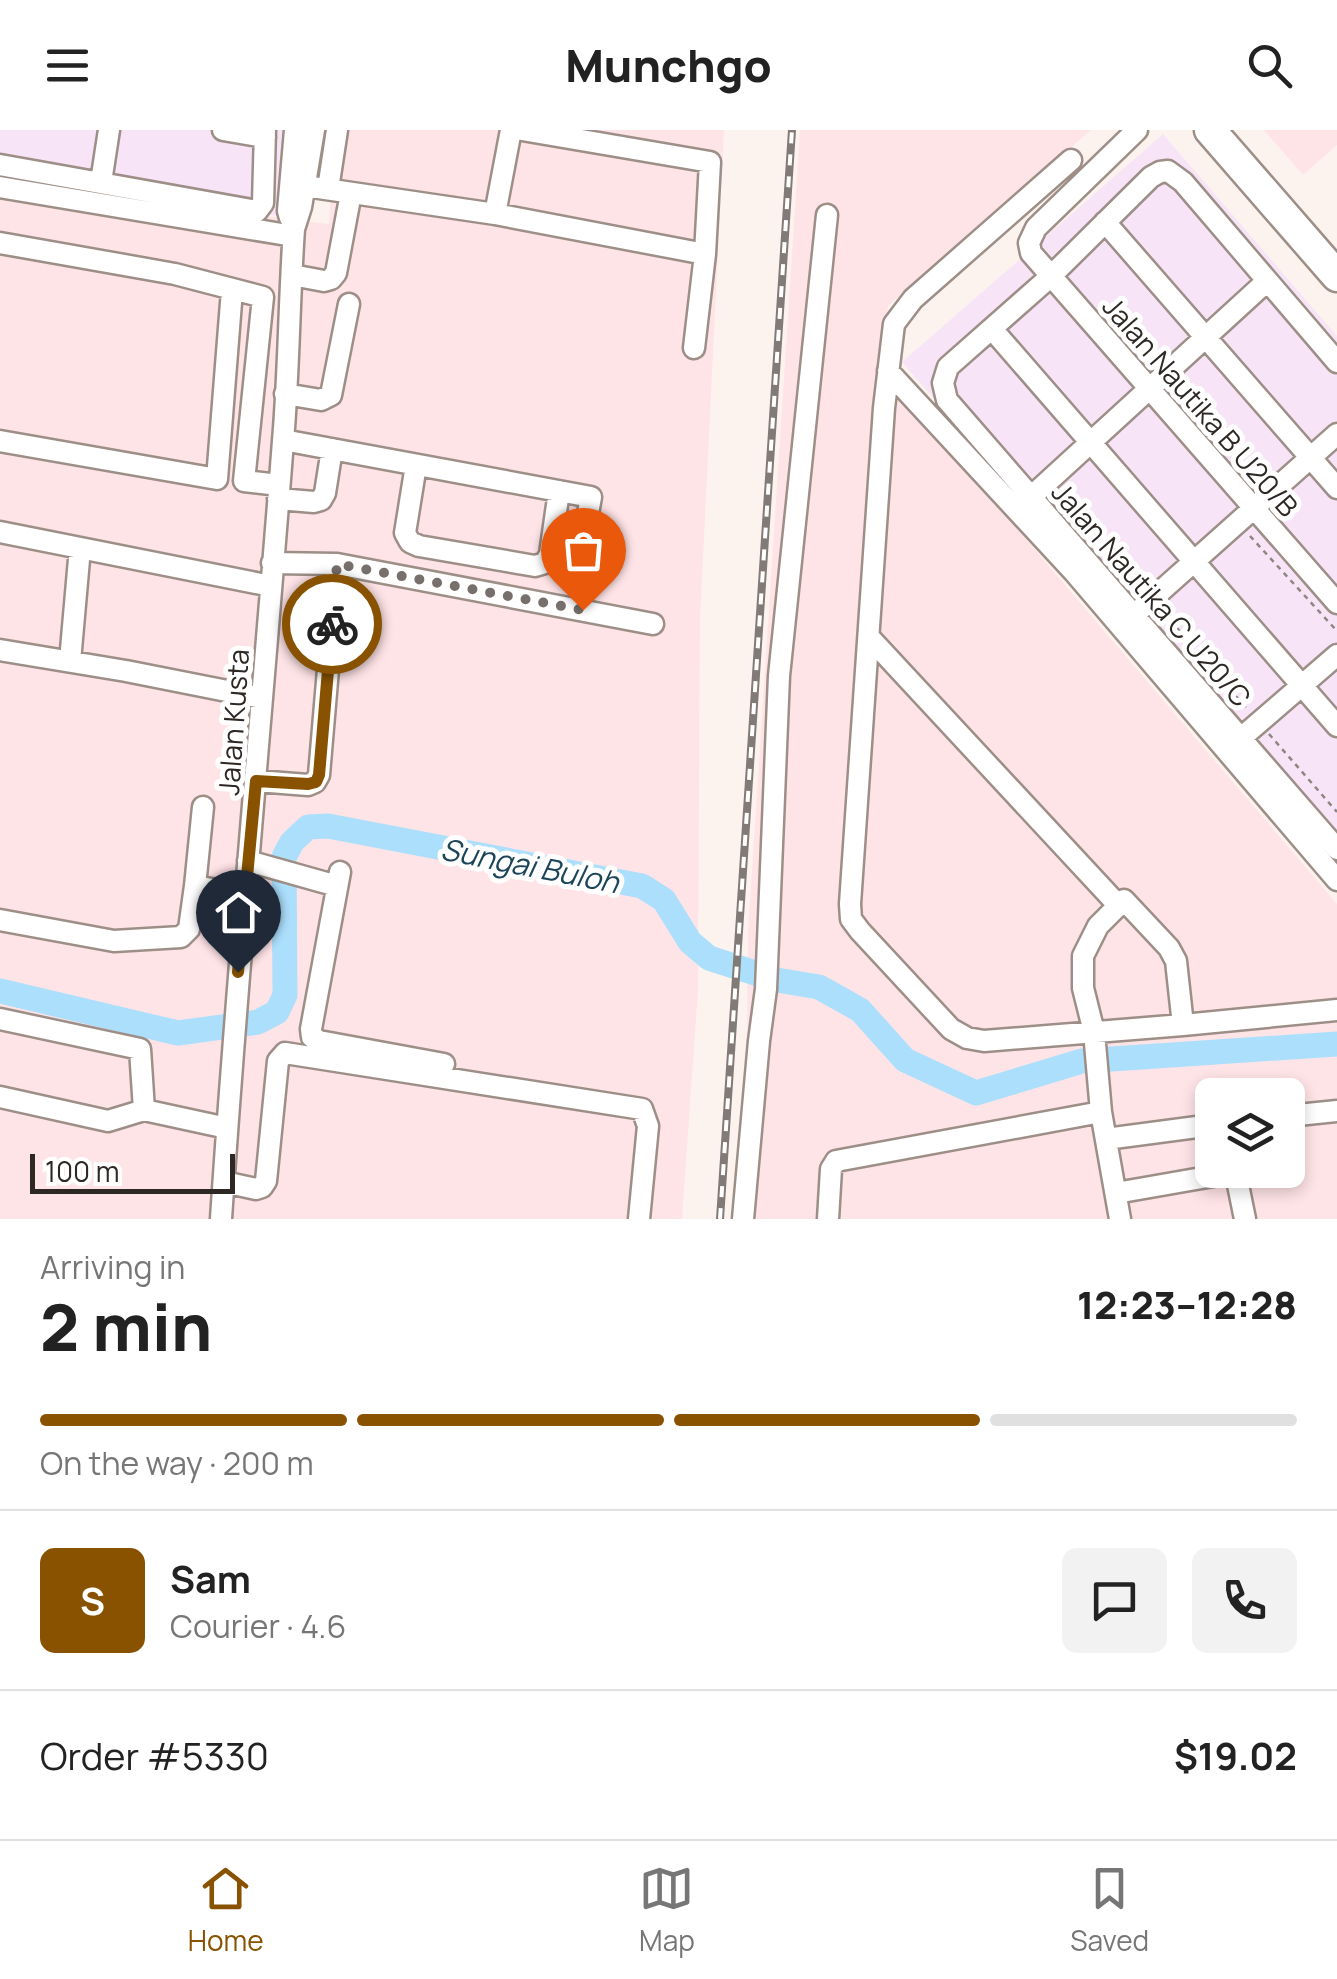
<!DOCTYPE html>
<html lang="en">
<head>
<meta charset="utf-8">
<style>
	:root { --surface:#fff; --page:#f2f2f2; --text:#222; --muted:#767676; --line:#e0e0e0; --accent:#885200 }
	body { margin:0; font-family:Manrope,sans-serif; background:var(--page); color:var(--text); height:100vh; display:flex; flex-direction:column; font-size:38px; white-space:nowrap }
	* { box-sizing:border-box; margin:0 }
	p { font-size:32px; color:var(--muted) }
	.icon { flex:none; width:55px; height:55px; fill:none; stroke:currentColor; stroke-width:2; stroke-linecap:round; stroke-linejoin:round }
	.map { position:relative; height:1089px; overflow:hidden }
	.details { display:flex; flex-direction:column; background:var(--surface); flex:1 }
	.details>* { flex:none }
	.fabs { position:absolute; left:1195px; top:948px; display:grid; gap:20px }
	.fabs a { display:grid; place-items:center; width:110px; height:110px; border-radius:15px; background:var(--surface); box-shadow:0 5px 15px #0003; font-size:50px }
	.scale { position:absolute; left:30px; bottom:25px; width:205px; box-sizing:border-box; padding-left:10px; border:5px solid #2e2825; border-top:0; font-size:28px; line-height:35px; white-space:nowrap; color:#2e2825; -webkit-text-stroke:8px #fff; paint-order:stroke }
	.pin { position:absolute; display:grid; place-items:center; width:85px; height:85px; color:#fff; margin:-102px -42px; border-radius:50% 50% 50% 0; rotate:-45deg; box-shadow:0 0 10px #0007 }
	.pin .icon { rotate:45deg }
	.courier { position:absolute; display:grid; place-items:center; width:100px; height:100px; margin:-50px; border:8px solid #885200; border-radius:50%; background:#fff; color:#222; box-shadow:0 2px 12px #0007 }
	.head em { font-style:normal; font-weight:800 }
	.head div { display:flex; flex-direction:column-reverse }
	.head { display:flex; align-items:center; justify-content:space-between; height:170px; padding:0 40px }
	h1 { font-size:65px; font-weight:800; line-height:75px }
	.bar { display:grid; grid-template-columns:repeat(4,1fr); gap:15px 10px; align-content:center; height:120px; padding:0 40px }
	.bar i { height:12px; border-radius:8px; background:var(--line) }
	.bar .on { background:var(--accent) }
	.bar p { grid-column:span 4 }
	.line { display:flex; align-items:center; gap:25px; padding:0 40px; border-top:2px solid var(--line) }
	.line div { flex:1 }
	.round { display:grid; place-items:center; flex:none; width:105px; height:105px; border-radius:15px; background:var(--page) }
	header { display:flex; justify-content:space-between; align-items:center; height:130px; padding:0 40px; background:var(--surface); font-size:45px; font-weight:800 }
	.tabs { display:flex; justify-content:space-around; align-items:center; height:140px; border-top:2px solid var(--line); background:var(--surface); font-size:28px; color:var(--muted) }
	.tabs a { display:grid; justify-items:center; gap:5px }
	.tabs .on { color:var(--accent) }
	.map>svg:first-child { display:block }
</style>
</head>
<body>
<header><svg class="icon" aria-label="menu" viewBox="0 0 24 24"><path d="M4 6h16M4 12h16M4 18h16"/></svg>Munchgo<svg class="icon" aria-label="search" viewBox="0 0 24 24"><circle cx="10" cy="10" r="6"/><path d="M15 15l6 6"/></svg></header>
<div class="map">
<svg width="1337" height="1089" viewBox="0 0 1337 1089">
	<rect width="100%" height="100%" fill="#fdf3ee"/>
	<path fill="#f7e5f7" d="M0 0H282L277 86 0 40Z
		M1163 4 1337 206V733L902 232Z"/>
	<path fill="#ffe4e7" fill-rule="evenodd" d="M334 0H724L700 490 698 861 682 1089H0V52L329 94Z
		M800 0H1091L888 176 880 238 1337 774V1089H745L748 802ZM1212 965H1288V1040H1212Z
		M1264 0H1337V15L1303 45Z"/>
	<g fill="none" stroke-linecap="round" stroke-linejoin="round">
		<path stroke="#abdffc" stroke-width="25" d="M0 861 178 903 258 892 277 882 285 865 284 727 292 712 308 697 328 696 642 756 664 770 690 812 709 828 777 850 819 857 860 880 905 930 976 963 1082 931 1337 914"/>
		<defs>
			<path id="minor" d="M223 0 265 7
				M522 0 710 32 705 124 694 218
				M1137 0 1036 98 1029 113 1031 123 1337 473
				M1071 30 913 169 894 194 884 278 850 774 851 789 860 801 951 899 967 908 984 911 1183 895 1337 880
				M0 35 257 81 263 73 265 0
				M101 52 109 0
				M305 56 495 84 705 124
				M0 57 293 106
				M328 59 337 0
				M495 84 511 0
				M290 88 288 81 295 0
				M1105 92 1337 358
				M0 113 175 144 263 167 244 351 279 355
				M292 145 324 151 331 149 336 143 351 63
				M992 199 1337 596
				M1337 232 1183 52 1168 41 1160 42 1151 47 1050 147 948 237 943 253 947 270 1337 719
				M888 241 1074 442 1337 750
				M285 264 321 270 331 265 349 174
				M283 310 591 367 578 438
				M0 311 217 349 232 160
				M416 335 405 403 410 412 419 416 535 436 545 433 550 424 559 361
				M1031 367 1266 152
				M278 369 314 372 321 370 325 363 332 319
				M0 402 271 456
				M337 434 653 494
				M1134 485 1337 304
				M869 507 1118 775
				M0 520 126 541 262 568
				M70 531 80 418
				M1241 608 1337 525
				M257 651 308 655 315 652 319 645 337 434 272 433
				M248 731 337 756
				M340 742 311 899 312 907 319 911 444 934
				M195 756 203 677
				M0 790 114 811 181 807 189 799 195 756 245 765
				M0 889 140 919 144 980 227 998
				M0 967 108 991 144 980
				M1101 982 1120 1089
				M1288 986 1337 981
				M1106 1009 1212 995
				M1235 1040 1245 1089
				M224 1052 256 1059 262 1057 266 1051 278 931 285 923 642 979 648 996 639 1089
				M1116 1063 1236 1042
				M221 1089C238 829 263 571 283 311 289 241 289 170 294 99L301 77 314 0
				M743 1089 759 911 766 859 779 546 827 85
				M828 1089 831 1039 836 1031 1101 982 1094 902 1083 858V826L1098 796 1124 770 1169 818 1176 831 1183 895"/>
			<path id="highway" d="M1210 0 1337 146"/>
		</defs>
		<use href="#minor" stroke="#9d8f87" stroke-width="25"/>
		<use href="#highway" stroke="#9d8f87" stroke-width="35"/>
		<path stroke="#8e8682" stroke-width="2.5" stroke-dasharray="5 5" stroke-linecap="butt" d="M1250 406 1337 501
			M1164 483 1247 579
			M1269 604 1337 682"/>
		<use href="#minor" stroke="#fff" stroke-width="20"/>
		<use href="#highway" stroke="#fff" stroke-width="30"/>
		<defs>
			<path id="rail" d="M720 1089 792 0"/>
		</defs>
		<use href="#rail" stroke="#827a76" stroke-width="8"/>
		<use href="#rail" stroke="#fff" stroke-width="4" stroke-dasharray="11" stroke-linecap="butt"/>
	</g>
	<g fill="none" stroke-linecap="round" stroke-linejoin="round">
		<path stroke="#766f6b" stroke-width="10" stroke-dasharray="0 18" d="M332 494 337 434 583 480"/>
		<path stroke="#885200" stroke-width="12" d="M238 842 256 651 308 654 316 652 319 645 332 494"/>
	</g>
	<g text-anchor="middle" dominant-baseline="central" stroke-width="10" stroke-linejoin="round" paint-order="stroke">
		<g font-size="28" fill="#2e2825" stroke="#fff">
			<text transform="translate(1201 276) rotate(49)">Jalan Nautika B U20/B</text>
			<text transform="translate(1152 464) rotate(49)">Jalan Nautika C U20/C</text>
			<text transform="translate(233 592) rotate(-86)">Jalan Kusta</text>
		</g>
		<g font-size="30" font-style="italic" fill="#1c4559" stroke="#fff">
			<text transform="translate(530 735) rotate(11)">Sungai Buloh</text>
		</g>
	</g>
</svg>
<div class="fabs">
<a><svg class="icon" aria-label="layers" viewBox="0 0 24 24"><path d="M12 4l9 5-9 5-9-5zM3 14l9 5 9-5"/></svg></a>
</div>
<div class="scale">100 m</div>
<div class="pin" style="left:583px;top:480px;background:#ea580c"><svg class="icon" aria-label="bag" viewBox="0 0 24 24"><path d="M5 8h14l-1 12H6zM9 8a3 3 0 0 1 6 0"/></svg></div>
<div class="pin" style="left:238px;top:842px;background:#1f2937"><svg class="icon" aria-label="home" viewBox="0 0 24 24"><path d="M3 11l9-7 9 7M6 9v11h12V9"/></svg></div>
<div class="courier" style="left:332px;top:494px"><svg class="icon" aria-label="bike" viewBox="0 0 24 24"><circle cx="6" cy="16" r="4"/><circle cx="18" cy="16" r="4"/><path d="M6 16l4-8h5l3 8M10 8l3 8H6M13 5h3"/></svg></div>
</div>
<section class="details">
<div class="head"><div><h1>2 min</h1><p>Arriving in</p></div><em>12:23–12:28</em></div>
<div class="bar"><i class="on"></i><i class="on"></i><i class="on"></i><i></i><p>On the way · 200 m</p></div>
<div class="line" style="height:180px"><b class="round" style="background:var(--accent);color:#fff">S</b><div><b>Sam</b><p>Courier · 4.6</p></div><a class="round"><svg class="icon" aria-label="chat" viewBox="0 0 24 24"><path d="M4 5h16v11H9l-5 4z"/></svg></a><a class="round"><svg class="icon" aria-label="phone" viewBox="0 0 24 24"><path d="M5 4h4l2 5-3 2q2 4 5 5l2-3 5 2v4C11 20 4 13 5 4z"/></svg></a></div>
<div class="line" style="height:130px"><div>Order #5330</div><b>$19.02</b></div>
</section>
<nav class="tabs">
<a class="on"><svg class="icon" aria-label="home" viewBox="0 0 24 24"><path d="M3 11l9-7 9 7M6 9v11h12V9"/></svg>Home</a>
<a><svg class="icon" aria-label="map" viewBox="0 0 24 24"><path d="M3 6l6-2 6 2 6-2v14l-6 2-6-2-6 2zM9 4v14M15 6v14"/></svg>Map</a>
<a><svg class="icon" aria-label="saved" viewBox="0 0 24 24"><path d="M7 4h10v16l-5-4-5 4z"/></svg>Saved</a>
</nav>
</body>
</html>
